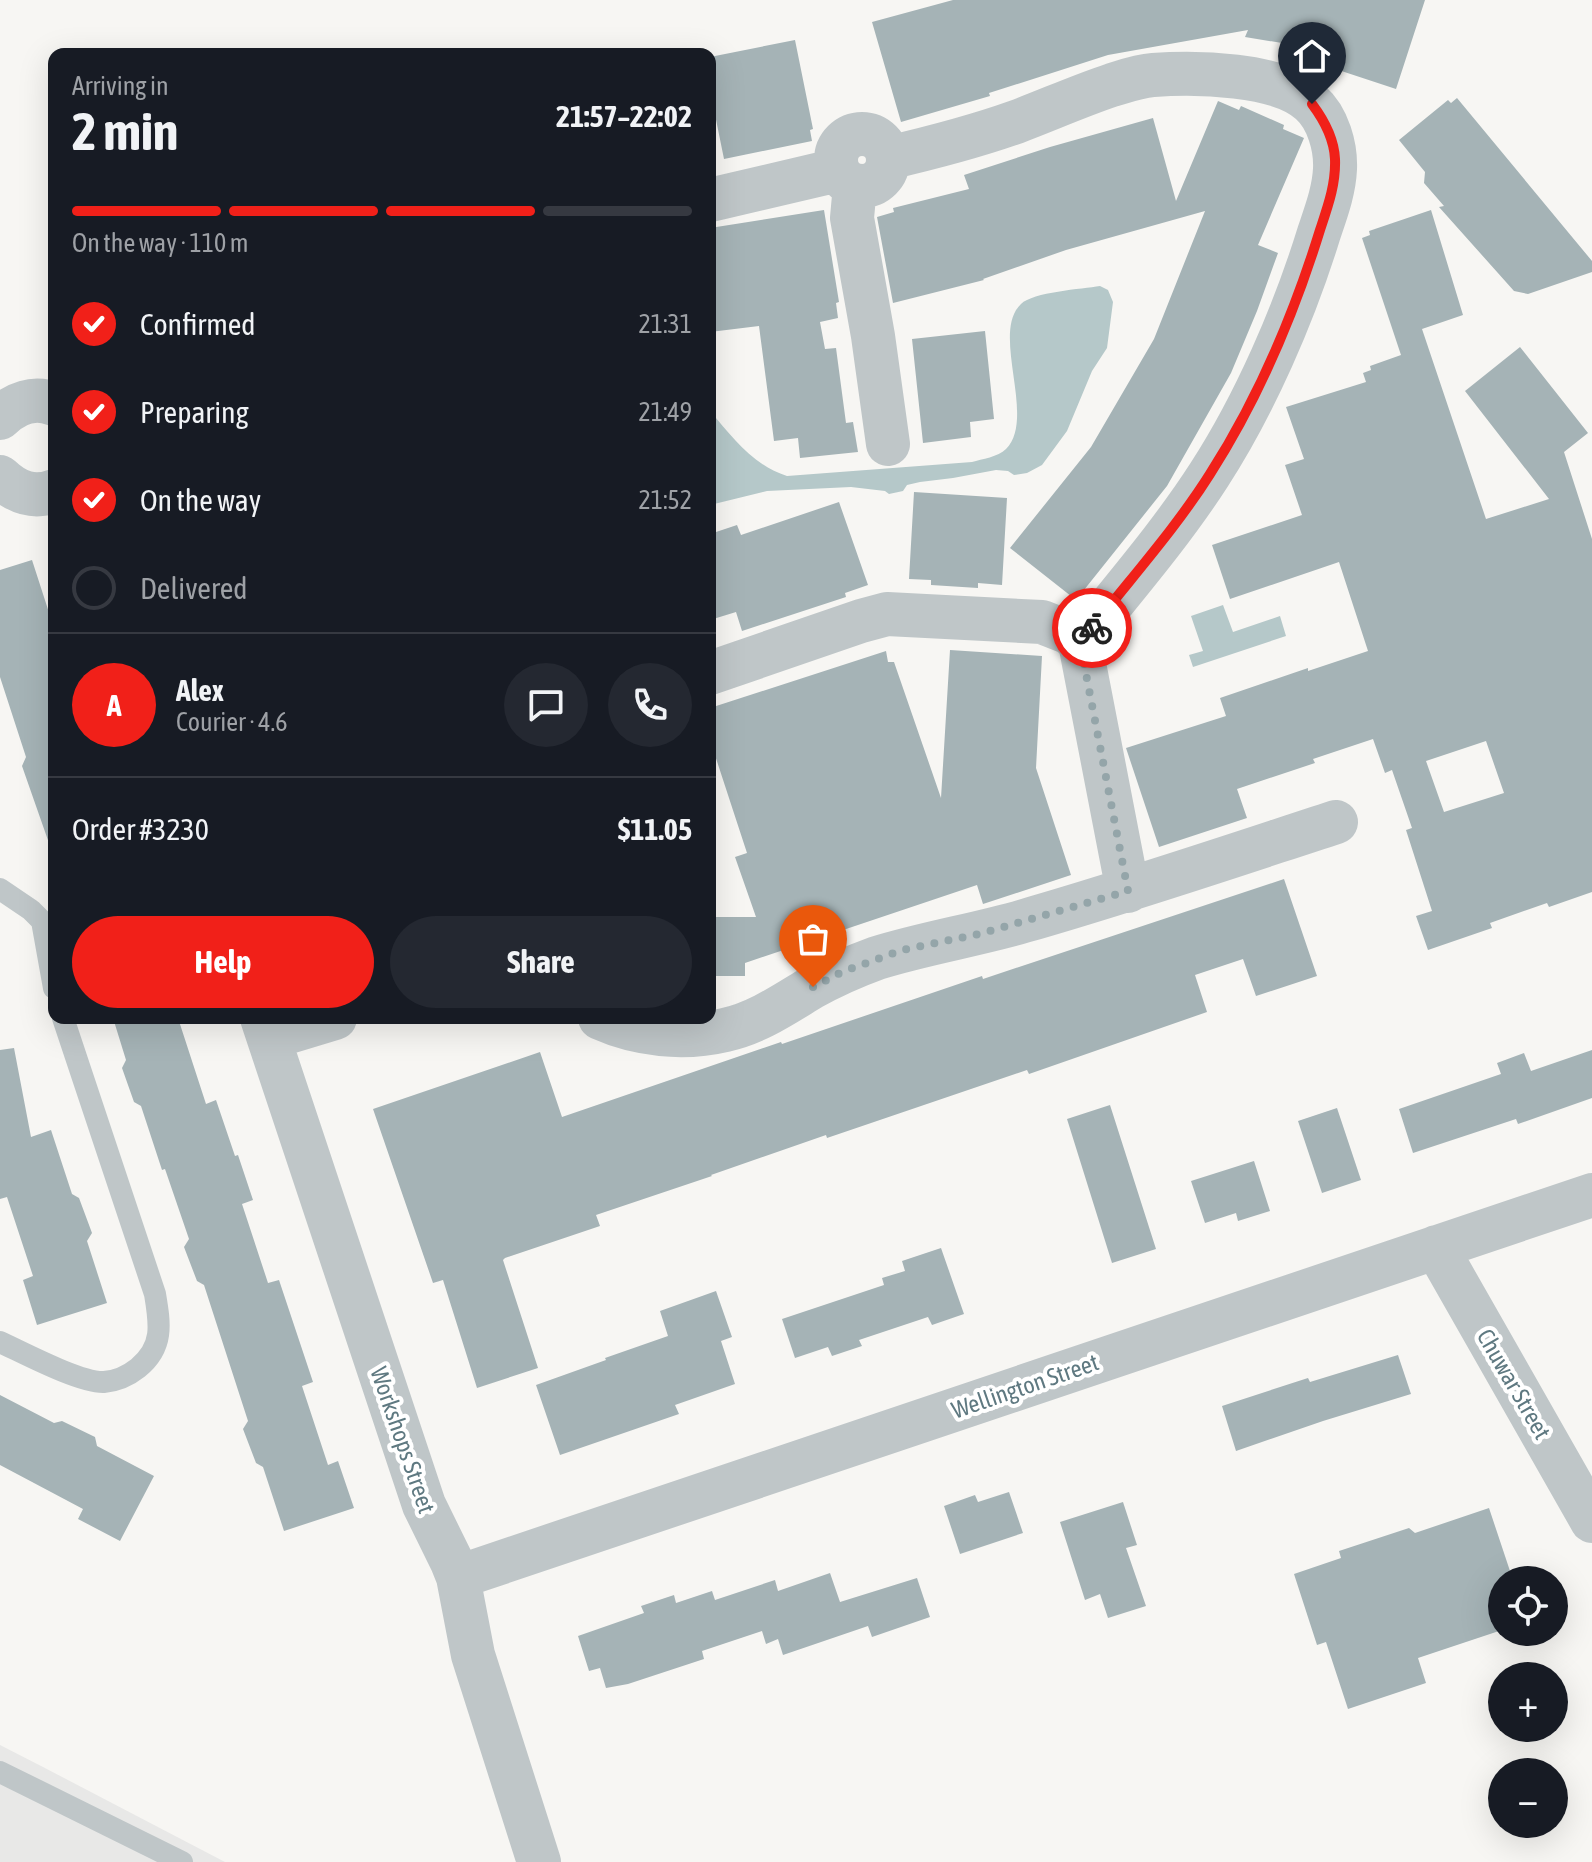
<!DOCTYPE html>
<html lang="en">
<head>
<meta charset="utf-8">
<style>
	:root { --surface:#171b24; --page:#242831; --text:#f1f3f6; --muted:#9ea1a6; --line:#363941; --accent:#f12019 }
	body { margin:0; font-family:"Asap Condensed",sans-serif; background:var(--page); color:var(--text); height:100vh; display:flex; flex-direction:column; font-size:30px; white-space:nowrap }
	* { box-sizing:border-box; margin:0 }
	p { font-size:26px; color:var(--muted) }
	.icon { flex:none; width:44px; height:44px; fill:none; stroke:currentColor; stroke-width:2; stroke-linecap:round; stroke-linejoin:round }
	.map { position:relative; flex:1; overflow:hidden }
	.side { position:absolute; left:48px; top:48px; width:668px; height:976px; display:flex; flex-direction:column; background:var(--surface); border-radius:16px; box-shadow:0 8px 32px #0002 }
	.side>* { flex:none }
	.controls { position:absolute; left:1488px; top:1566px; display:grid; gap:16px }
	.controls a { display:grid; place-items:center; width:80px; height:80px; border-radius:50%; background:var(--surface); box-shadow:0 8px 32px #0002; font-size:40px }
	.pin { position:absolute; display:grid; place-items:center; width:68px; height:68px; color:#fff; margin:-82px -34px; border-radius:50% 50% 50% 0; rotate:-45deg; box-shadow:0 0 8px #0007 }
	.pin .icon { rotate:45deg }
	.courier { position:absolute; display:grid; place-items:center; width:80px; height:80px; margin:-40px; border:6px solid #f12019; border-radius:50%; background:#fff; color:#222; box-shadow:0 2px 10px #0007 }
	.overview em { font-style:normal; font-weight:700 }
	.overview div { display:flex; flex-direction:column-reverse }
	.overview { display:flex; align-items:center; justify-content:space-between; height:136px; padding:0 24px }
	h1 { font-size:52px; font-weight:700; line-height:60px }
	.bar { display:grid; grid-template-columns:repeat(4,1fr); gap:12px 8px; align-content:center; height:96px; padding:0 24px }
	.bar i { height:10px; border-radius:6px; background:var(--line) }
	.bar .current { background:var(--accent) }
	.bar p { grid-column:span 4 }
	.line { display:flex; align-items:center; gap:20px; padding:0 24px; border-top:2px solid var(--line) }
	.line div { flex:1 }
	.round { display:grid; place-items:center; flex:none; width:84px; height:84px; border-radius:42px; background:var(--page) }
	ol { padding:0 24px; list-style:none }
	li { display:flex; align-items:center; gap:24px; height:88px }
	li p { margin-inline-start:auto }
	li .icon { padding:8px; border-radius:50%; background:var(--accent); color:#fff; stroke-width:4 }
	li:last-child { color:var(--muted) }
	li i { width:44px; height:44px; border:4px solid var(--line); border-radius:50% }
	.cta { display:flex; gap:16px; margin-top:auto; padding:16px 24px }
	.cta a { flex:1; height:92px; border-radius:48px; background:var(--accent); color:#fff; font-size:32px; font-weight:700; line-height:92px; text-align:center }
	.cta a+a { background:var(--page); color:var(--text) }
	.map>svg:first-child { display:block }
</style>
</head>
<body>
<div class="map">
<svg width="1592" height="1862" viewBox="0 0 1592 1862">
	<rect width="100%" height="100%" fill="#f7f6f3"/>
	<path fill="#e8e8e7" d="M0 1745 43 1767 225 1862H0Z"/>
	<path fill="#b5c8c9" d="M1100 286 1108 290 1113 302 1107 348 1092 371 1067 431 1042 465 1027 473 1014 475 1008 471 996 470 953 478 920 482 907 485 903 491 889 494 885 491 851 487 767 491 710 505V411C732 437 754 466 787 476L972 462C982 459 998 457 1006 449 1037 418 990 333 1021 304 1033 292 1082 289 1100 286Z
		M1223 605 1233 632 1280 616 1286 636 1193 667 1189 655 1203 651 1191 616Z"/>
	<path fill="#a5b3b6" fill-rule="evenodd" d="M953 0H1425L1396 89 1308 60 1312 48 1245 37 1248 30 1108 55 989 93 990 96 901 122 872 22Z
		M795 40 813 129 810 130 812 141 724 159 710 90V57Z
		M1457 98 1592 261V272L1528 294 1514 291 1439 207 1444 206 1424 183 1425 172 1399 140 1448 100 1451 103Z
		M1218 101 1239 110 1241 106 1284 125 1283 129 1304 138 1258 245 1278 253 1257 311 1231 373 1167 486 1076 600 1010 548 1091 447 1154 339 1205 211 1066 250 983 279 984 280 893 303 877 217 894 212 893 208 969 189 964 175 1050 147 1153 118 1176 201Z
		M824 210 839 302 836 303 838 318 820 322 825 349 836 348 846 423 853 422 858 452 800 458 798 438 774 441 759 326 710 332V228Z
		M1431 210 1463 315 1422 329 1486 519 1549 499 1465 391 1520 347 1588 433 1564 452 1592 539V892L1549 907 1547 903 1490 923 1492 928 1428 950 1416 916 1432 911 1406 830 1412 828 1392 770 1385 773 1373 739 1313 759 1315 763 1237 789 1247 818 1159 847 1126 748 1226 716 1220 698 1308 668V671L1368 651 1339 562 1230 599 1212 545 1302 515 1285 465 1304 459 1286 407 1366 382 1363 373 1371 370 1370 366 1401 355 1362 238 1370 235 1369 231ZM1486 741 1504 793 1444 812 1426 761Z
		M985 331 994 419 970 422 971 437 923 443 912 339Z
		M914 492 1007 498 1002 585 978 583V588L931 585V580L909 579Z
		M839 502 868 585 845 593 846 597 742 631 736 612 710 620V534L737 525 741 535Z
		M32 560 54 628V845L50 846 22 766 26 757 0 677V570Z
		M950 650 1042 656 1036 768 1071 875 983 904 977 885 745 963V976H710V917H756L735 857 747 853 710 740V708L886 651 888 662H894L941 798Z
		M1284 879 1317 976 1256 996 1243 959 1195 975 1207 1012 1029 1074 1027 1070 827 1138 826 1135 711 1175 712 1176 596 1215 600 1226 505 1258 503 1260 538 1368 477 1388 443 1280 433 1283 373 1109 540 1052 562 1117 781 1042 782 1044 982 976 983 979Z
		M113 1018H178L206 1104 216 1100 235 1156 238 1155 253 1200 242 1204 268 1283 279 1280 313 1382 302 1386 328 1465 338 1461 354 1508 284 1531 263 1467 256 1463 243 1429 248 1421 204 1285 197 1281 184 1247 189 1239 165 1169 162 1170 141 1106 134 1102 122 1068 126 1060Z
		M14 1048 31 1137 51 1130 72 1194 79 1198 92 1233 87 1241 107 1303 37 1325 23 1280 33 1276 7 1197 0 1199V1050Z
		M1592 1050V1098L1518 1124 1516 1119 1413 1153 1399 1109 1501 1074 1497 1063 1524 1053 1531 1071Z
		M1110 1105 1156 1249 1112 1263 1067 1119Z
		M1337 1108 1361 1180 1322 1193 1298 1121Z
		M1254 1161 1270 1211 1238 1221 1236 1213 1205 1223 1191 1181Z
		M941 1248 964 1314 932 1325 928 1317 859 1340 862 1346 832 1356 828 1347 795 1358 782 1319 884 1285 882 1278 905 1271 902 1261Z
		M716 1291 732 1337 721 1341 735 1384 675 1405 679 1414 560 1455 536 1385 606 1360 605 1358 668 1336 660 1311Z
		M1398 1355 1411 1394 1323 1421 1236 1451 1222 1406 1308 1378 1310 1382Z
		M0 1395 54 1423 62 1421 95 1437 97 1446 154 1476 120 1541 78 1519 83 1509 0 1465Z
		M1009 1492 1023 1533 960 1554 944 1506 975 1495 978 1502Z
		M1123 1502 1137 1545 1126 1548 1146 1606 1108 1618 1100 1594 1085 1600 1060 1522Z
		M1489 1508 1513 1580H1502V1630L1418 1658 1426 1683 1348 1709 1326 1642 1317 1645 1294 1574 1341 1558 1339 1551 1409 1528 1415 1533Z
		M830 1573 840 1602 917 1578 930 1617 872 1637 868 1626 783 1655 778 1639 766 1644 762 1631 702 1651 704 1659 628 1684 606 1688 600 1668 589 1671 578 1636 644 1613 641 1606 674 1595 676 1603 712 1591 715 1600 775 1580 778 1591Z"/>
	<g fill="none" stroke-linecap="round" stroke-linejoin="round">
		<path stroke="#bfc6c8" stroke-width="22" d="M0 889 31 910 42 921 54 988
			M0 1342C24 1353 80 1383 104 1382 117 1381 128 1376 138 1368 164 1347 160 1324 155 1294L63 1018
			M0 1772 182 1862"/>
		<path stroke="#bfc6c8" stroke-width="44" d="M836 160a26 26 0 1 1 52 0a26 26 0 1 1-52 0Z
			M888 158C931 148 974 137 1016 122 1048 110 1079 96 1112 85 1125 81 1139 76 1153 75 1195 72 1279 73 1311 103 1328 118 1336 147 1335 169 1334 191 1326 212 1319 233 1294 314 1255 404 1209 475 1171 534 1124 588 1080 643
			M855 185 852 218 873 336 888 444
			M710 200 838 170
			M0 418C15 403 34 396 54 404
			M0 477C16 492 33 499 54 491
			M710 673 861 621 887 614 1042 622 1070 633 1080 643 1128 891
			M262 1018 424 1505 452 1562 458 1577 473 1655 539 1862
			M600 1018C638 1035 683 1040 725 1030 757 1023 783 1005 811 988 832 976 855 966 877 958 925 943 976 935 1024 921 1129 891 1232 856 1336 822
			M269 1038 335 1018
			M1436 1247 1592 1521
			M458 1577 1592 1195"/>
	</g>
	<g fill="none" stroke-linecap="round" stroke-linejoin="round">
		<path stroke="#94a5a9" stroke-width="8" stroke-dasharray="0 14.4" d="M813 987 842 972 902 950 979 934 1128 891 1080 643 1092 628"/>
		<path stroke="#f12019" stroke-width="10" d="M1092 628C1131 578 1176 528 1210 474 1258 399 1294 314 1320 230 1328 206 1336 184 1335 159 1334 138 1324 120 1312 104"/>
	</g>
	<g text-anchor="middle" dominant-baseline="central" stroke-width="8" stroke-linejoin="round" paint-order="stroke">
		<g font-size="24" fill="#5f7981" stroke="#fff">
			<text transform="translate(1514 1384) rotate(60)">Chuwar Street</text>
			<text transform="translate(1025 1386) rotate(-19)">Wellington Street</text>
			<text transform="translate(403 1440) rotate(71)">Workshops Street</text>
		</g>
	</g>
</svg>
<div class="controls">
<a><svg class="icon" aria-label="locate" viewBox="0 0 24 24"><circle cx="12" cy="12" r="6"/><path d="M12 2v4M12 18v4M2 12h4M18 12h4"/></svg></a>
<a>+</a>
<a>−</a>
</div>
<div class="pin" style="left:813px;top:987px;background:#ea580c"><svg class="icon" aria-label="bag" viewBox="0 0 24 24"><path d="M5 8h14l-1 12H6zM9 8a3 3 0 0 1 6 0"/></svg></div>
<div class="pin" style="left:1312px;top:104px;background:#1f2937"><svg class="icon" aria-label="home" viewBox="0 0 24 24"><path d="M3 11l9-7 9 7M6 9v11h12V9"/></svg></div>
<div class="courier" style="left:1092px;top:628px"><svg class="icon" aria-label="bike" viewBox="0 0 24 24"><circle cx="6" cy="16" r="4"/><circle cx="18" cy="16" r="4"/><path d="M6 16l4-8h5l3 8M10 8l3 8H6M13 5h3"/></svg></div>
<section class="side">
<div class="overview"><div><h1>2 min</h1><p>Arriving in</p></div><em>21:57–22:02</em></div>
<div class="bar"><i class="current"></i><i class="current"></i><i class="current"></i><i></i><p>On the way · 110 m</p></div>
<ol>
<li><svg class="icon" aria-label="check" viewBox="0 0 24 24"><path d="M5 12l5 5 9-10"/></svg>Confirmed<p>21:31</p></li>
<li><svg class="icon" aria-label="check" viewBox="0 0 24 24"><path d="M5 12l5 5 9-10"/></svg>Preparing<p>21:49</p></li>
<li><svg class="icon" aria-label="check" viewBox="0 0 24 24"><path d="M5 12l5 5 9-10"/></svg>On the way<p>21:52</p></li>
<li><i></i>Delivered</li>
</ol>
<div class="line" style="height:144px"><b class="round" style="background:var(--accent);color:#fff">A</b><div><b>Alex</b><p>Courier · 4.6</p></div><a class="round"><svg class="icon" aria-label="chat" viewBox="0 0 24 24"><path d="M4 5h16v11H9l-5 4z"/></svg></a><a class="round"><svg class="icon" aria-label="phone" viewBox="0 0 24 24"><path d="M5 4h4l2 5-3 2q2 4 5 5l2-3 5 2v4C11 20 4 13 5 4z"/></svg></a></div>
<div class="line" style="height:104px"><div>Order #3230</div><b>$11.05</b></div>
<div class="cta"><a>Help</a><a>Share</a></div>
</section>
</div>
</body>
</html>
